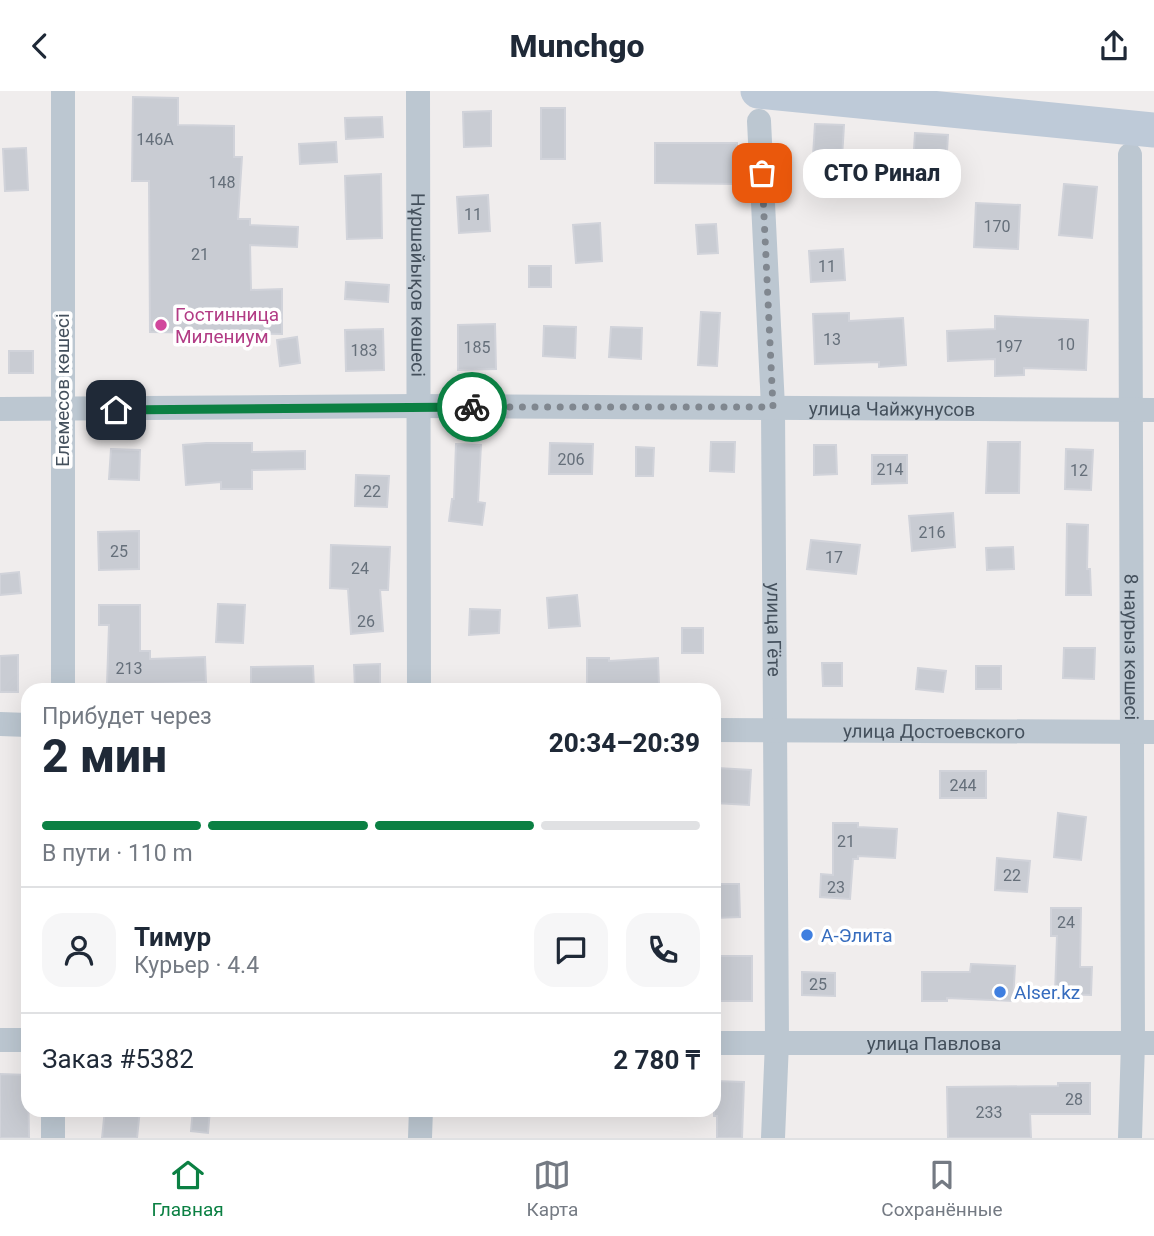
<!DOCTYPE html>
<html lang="ru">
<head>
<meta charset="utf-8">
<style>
	:root { --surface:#fff; --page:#f6f6f7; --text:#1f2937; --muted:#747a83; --line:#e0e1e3; --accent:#0b8043 }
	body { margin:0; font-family:Roboto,sans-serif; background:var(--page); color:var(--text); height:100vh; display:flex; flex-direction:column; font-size:26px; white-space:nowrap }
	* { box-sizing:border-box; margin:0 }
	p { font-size:23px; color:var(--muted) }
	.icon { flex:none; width:38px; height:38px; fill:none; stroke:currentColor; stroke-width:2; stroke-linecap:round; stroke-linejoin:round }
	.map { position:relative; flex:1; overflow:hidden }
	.drawer { position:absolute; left:21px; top:592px; width:700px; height:434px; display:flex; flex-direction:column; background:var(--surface); border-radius:21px; box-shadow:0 7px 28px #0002 }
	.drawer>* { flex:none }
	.pin { position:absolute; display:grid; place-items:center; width:60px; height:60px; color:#fff; margin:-30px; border-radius:14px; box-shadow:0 4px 10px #0006 }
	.courier { position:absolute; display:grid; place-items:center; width:70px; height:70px; margin:-35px; border:5px solid #0b8043; border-radius:50%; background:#fff; color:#222; box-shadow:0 2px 9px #0007 }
	.bubble { position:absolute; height:49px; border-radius:21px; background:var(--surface); box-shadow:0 7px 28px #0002; font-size:23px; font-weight:800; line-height:49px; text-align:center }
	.head em { font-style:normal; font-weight:800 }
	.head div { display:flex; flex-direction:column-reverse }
	.head { display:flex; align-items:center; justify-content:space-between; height:119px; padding:0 21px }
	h1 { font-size:46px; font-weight:800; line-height:52px }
	.bar { display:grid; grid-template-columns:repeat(4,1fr); gap:10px 7px; align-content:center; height:84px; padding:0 21px }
	.bar i { height:9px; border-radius:5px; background:var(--line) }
	.bar .selected { background:var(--accent) }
	.bar p { grid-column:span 4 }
	.line { display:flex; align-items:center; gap:18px; padding:0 21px; border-top:2px solid var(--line) }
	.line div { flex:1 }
	.round { display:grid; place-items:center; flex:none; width:74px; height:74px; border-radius:21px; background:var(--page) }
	header { display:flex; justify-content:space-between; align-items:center; height:91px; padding:0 21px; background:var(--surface); font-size:32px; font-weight:800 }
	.menu { display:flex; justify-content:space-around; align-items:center; height:98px; border-top:2px solid var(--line); background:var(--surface); font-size:19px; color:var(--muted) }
	.menu a { display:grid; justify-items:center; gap:4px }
	.menu .selected { color:var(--accent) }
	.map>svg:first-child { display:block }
</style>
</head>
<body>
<header><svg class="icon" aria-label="back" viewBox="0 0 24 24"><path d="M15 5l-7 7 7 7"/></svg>Munchgo<svg class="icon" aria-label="share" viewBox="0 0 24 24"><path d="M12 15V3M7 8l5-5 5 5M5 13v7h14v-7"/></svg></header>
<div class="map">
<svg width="1154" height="1047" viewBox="0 0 1154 1047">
	<rect width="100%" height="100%" fill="#f0eded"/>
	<path fill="#c9ccd3" stroke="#d1d3da" stroke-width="2" d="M133 6 178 7V34L234 35V66H242L238 128H250V134L298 136 297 156 250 154 251 199 282 198V243L150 241 149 90H132Z
		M541 17H565V68H541Z
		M491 20V55L464 56 463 21Z
		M382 26 383 46 346 48 345 27Z
		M815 33 844 34 842 67 813 65Z
		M915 42 948 44 946 76 913 75Z
		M336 51 337 71 300 73 299 53Z
		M655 52H737V93L655 92Z
		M26 57 28 99 5 100 3 58Z
		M381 83 382 147 347 148 345 85Z
		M1064 93 1097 96 1092 147 1059 144Z
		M488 104 490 140 459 142 457 106Z
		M976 112 1020 114 1018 158 974 156Z
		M600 132 602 170 576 172 573 134Z
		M716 133 718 162 698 163 696 134Z
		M843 158 845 189 811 191 809 160Z
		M529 175H551V196H529Z
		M346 191 389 194 388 211 345 208Z
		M701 221 720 222 717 275 698 274Z
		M849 222V230L903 227 906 274 879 276V271L815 273 813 223Z
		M995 225 1088 229 1086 279 1024 277V284L995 285V268L948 270 947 240 995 238Z
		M495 233 496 278 458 279V234Z
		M544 235 576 236 575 267 543 265Z
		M611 236 642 237 641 268 609 266Z
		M383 238 384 279 346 280 345 239Z
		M297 246 300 272 280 275 277 249Z
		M9 260H33V282H9Z
		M711 351H735L734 381 710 380Z
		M988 351H1020L1019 402H986Z
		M206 352H252V361L305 360V378L252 379V398H221V391L186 394 183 354Z
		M550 352 593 353 592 383H549Z
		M456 353 481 354 478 411 485 412 482 434 449 430 452 408H454Z
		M814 354H836L837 383 814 384Z
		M636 356 654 357 653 385H636Z
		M111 358 140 359 139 389 109 388Z
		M1066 358 1093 359 1091 399 1065 398Z
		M872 364H907V392L872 393Z
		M356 384 389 385 387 416 355 415Z
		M953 422 955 456 912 460 909 425Z
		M1067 433 1088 434 1087 478H1090L1091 504H1066Z
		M139 440V478L99 479 98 441Z
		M811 449 860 454 856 483 807 478Z
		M331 454 390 456 388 499H380L383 540 351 543 348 498 330 497Z
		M1013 456 1014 478 987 479 986 457Z
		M19 481 21 502 0 504V483Z
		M577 504 580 535 549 537 547 507Z
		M218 513 245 514 243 552 216 551Z
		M99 514H140V560H150V568L205 566 206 591 149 593V596L107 594 109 534H99Z
		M470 518 500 519 499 542 469 544Z
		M682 537H703V562H682Z
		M1064 557H1095L1094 588 1063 587Z
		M18 564V601H0V565Z
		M587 567H609V570L658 567 659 594 587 598Z
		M822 572H842V595H823Z
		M380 573V597H355L354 574Z
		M313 575 314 597 290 598V595L251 596V576Z
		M976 575H1001V598H976Z
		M918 577 946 580 943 601 916 598Z
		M717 677 751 679 749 714 715 712Z
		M940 680H986V707H940Z
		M1058 722 1086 726 1081 769 1054 766Z
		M833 732H858V736L897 738 895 767 858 765V768H853L850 808 820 806 821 783 833 784Z
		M997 767 1030 770 1027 801 995 799Z
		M714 793H739L740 826 714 827Z
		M1051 817H1081L1080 876H1092L1091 904 1055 903 1057 845H1051Z
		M718 865H752V910H718Z
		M971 873 1015 875 1013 910 947 907V910H922V881H970Z
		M802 881 835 882V905L802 904Z
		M0 983 28 984 29 1047H0Z
		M714 990 744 991 742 1047H717V1025H714Z
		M1058 992H1090V1023H1030L1031 1047H948L947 996 1058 995Z
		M105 1018H140L137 1047H102Z
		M193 1018H210L208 1042 191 1040Z"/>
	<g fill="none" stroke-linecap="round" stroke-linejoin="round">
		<g stroke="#bcc7d1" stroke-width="24">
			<path d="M63 0V598"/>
			<path id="s1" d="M418 0 419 598"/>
			<path id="s2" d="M759 30 773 316 777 951 773 1047"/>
			<path id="s3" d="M1130 64 1133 952 1130 1047"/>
			<path id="s4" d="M0 318 417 315 1154 319"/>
			<path d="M0 633 28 634"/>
			<path id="s5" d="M714 639 1154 641"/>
			<path d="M0 949H28"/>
			<path id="s6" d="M714 952H1154"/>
			<path d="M53 1047V1018"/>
			<path d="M420 1047 421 1018"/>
		</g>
		<path stroke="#becad8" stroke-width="35" d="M758 0 1154 39"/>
	</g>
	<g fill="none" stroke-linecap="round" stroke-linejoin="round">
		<path stroke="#80878f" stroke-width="7" stroke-dasharray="0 12.6" d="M472 316H773L762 82"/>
		<path stroke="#0b8043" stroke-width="9" d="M116 319 472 316"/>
	</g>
	<circle fill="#d1479c" stroke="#fff" stroke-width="2.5" cx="161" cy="234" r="7"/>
	<g fill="#3f7fe0" stroke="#fff" stroke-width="2.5">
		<circle cx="807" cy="844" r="7"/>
		<circle cx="1000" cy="901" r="7"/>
	</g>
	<g text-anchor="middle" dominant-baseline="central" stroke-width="7" stroke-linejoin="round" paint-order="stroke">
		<g font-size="16" fill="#656f7a">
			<text x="155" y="48">146А</text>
			<text x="222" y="91">148</text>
			<text x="473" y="123">11</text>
			<text x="997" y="135">170</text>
			<text x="200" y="163">21</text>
			<text x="827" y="175">11</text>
			<text x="832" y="248">13</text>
			<text x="1066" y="253">10</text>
			<text x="1009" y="255">197</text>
			<text x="477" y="256">185</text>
			<text x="364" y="259">183</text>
			<text x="571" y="368">206</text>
			<text x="890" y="378">214</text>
			<text x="1079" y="379">12</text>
			<text x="372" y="400">22</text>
			<text x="932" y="441">216</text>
			<text x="119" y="460">25</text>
			<text x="834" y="466">17</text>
			<text x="360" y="477">24</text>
			<text x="366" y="530">26</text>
			<text x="129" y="577">213</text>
			<text x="963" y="694">244</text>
			<text x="846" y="750">21</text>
			<text x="1012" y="784">22</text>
			<text x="836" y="796">23</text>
			<text x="1066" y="831">24</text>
			<text x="818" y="893">25</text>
			<text x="1074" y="1008">28</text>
			<text x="989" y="1021">233</text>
		</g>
		<g font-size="19" fill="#44505c" stroke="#fff">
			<text stroke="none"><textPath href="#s1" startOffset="194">Нұршайықов көшесі</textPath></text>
			<text transform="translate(62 299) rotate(-90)">Елемесов көшесі</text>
			<text stroke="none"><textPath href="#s4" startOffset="892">улица Чайжунусов</textPath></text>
			<text stroke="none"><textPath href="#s2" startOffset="509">улица Гёте</textPath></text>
			<text stroke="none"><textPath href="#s3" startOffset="492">8 наурыз көшесі</textPath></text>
			<text stroke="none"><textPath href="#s5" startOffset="220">улица Достоевского</textPath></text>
			<text stroke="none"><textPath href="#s6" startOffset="220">улица Павлова</textPath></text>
		</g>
		<g font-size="19" fill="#b23c85" stroke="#fff" text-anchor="start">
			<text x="175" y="223">Гостинница<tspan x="175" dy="22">Милениум</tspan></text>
		</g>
		<g font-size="19" fill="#366cbe" stroke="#fff" text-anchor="start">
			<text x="821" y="844">А-Элита</text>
			<text x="1014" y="901">Alser.kz</text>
		</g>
	</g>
</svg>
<div class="pin" style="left:762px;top:82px;background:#ea580c"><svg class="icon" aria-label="bag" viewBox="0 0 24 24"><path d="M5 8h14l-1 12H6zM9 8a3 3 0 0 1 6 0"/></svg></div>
<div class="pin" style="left:116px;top:319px;background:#1f2937"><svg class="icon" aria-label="home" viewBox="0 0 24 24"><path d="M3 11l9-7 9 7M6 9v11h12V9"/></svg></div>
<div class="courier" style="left:472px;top:316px"><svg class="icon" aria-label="bike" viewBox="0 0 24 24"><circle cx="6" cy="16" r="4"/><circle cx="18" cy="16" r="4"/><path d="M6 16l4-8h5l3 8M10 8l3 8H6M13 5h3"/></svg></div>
<div class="bubble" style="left:803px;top:58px;width:158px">СТО Ринал</div>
<section class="drawer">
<div class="head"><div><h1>2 мин</h1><p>Прибудет через</p></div><em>20:34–20:39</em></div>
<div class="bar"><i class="selected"></i><i class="selected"></i><i class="selected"></i><i></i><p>В пути · 110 m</p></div>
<div class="line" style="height:126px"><a class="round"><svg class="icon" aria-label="person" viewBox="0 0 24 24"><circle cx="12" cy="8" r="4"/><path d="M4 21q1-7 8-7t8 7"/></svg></a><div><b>Тимур</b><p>Курьер · 4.4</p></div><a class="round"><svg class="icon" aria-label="chat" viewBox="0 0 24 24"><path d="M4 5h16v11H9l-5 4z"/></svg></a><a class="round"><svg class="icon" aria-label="phone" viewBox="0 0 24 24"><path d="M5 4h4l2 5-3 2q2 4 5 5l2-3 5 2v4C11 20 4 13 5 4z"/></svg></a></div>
<div class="line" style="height:91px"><div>Заказ #5382</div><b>2 780 ₸</b></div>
</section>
</div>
<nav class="menu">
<a class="selected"><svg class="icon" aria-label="home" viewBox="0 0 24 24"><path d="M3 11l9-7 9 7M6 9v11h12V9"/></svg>Главная</a>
<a><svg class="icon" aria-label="map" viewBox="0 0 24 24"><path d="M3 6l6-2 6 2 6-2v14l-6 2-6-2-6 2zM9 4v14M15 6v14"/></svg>Карта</a>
<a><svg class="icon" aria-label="saved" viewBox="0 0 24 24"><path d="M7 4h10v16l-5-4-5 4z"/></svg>Сохранённые</a>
</nav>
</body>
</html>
